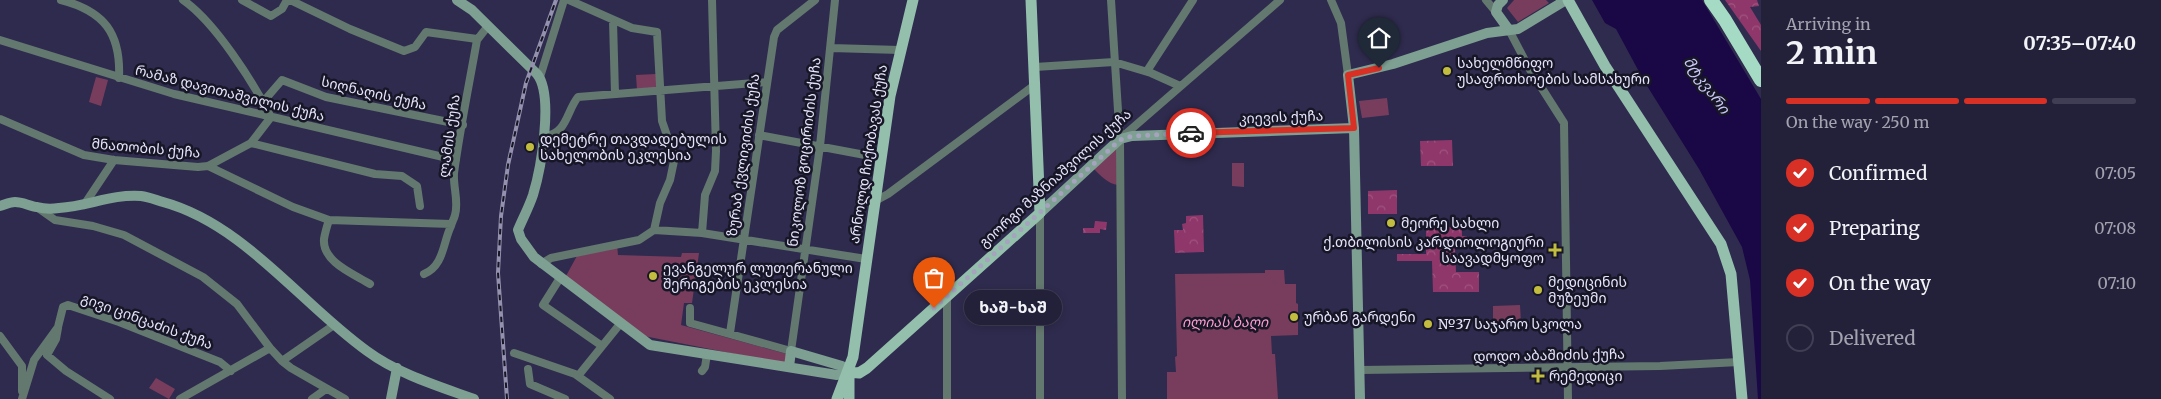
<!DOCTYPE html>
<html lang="en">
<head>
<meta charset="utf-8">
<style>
	:root { --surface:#23203a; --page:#2b2842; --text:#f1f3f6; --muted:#a3a3af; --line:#403e54; --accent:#d93025 }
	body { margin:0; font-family:Merriweather,"Noto Sans Georgian",serif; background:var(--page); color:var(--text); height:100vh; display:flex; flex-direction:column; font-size:19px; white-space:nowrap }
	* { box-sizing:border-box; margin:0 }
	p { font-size:16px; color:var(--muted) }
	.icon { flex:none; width:28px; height:28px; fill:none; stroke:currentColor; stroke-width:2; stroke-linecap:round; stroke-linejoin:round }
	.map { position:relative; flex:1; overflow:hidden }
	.panel { display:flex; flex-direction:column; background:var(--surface); width:400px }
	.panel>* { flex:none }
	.pin { position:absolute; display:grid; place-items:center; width:42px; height:42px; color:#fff; margin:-51px -21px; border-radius:50% 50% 50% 0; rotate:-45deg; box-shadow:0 0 5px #0007 }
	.pin .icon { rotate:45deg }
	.courier { position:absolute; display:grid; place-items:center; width:50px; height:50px; margin:-25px; border:4px solid #d93025; border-radius:50%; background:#fff; color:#222; box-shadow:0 1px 6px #0007 }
	.bubble { position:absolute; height:35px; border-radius:18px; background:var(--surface); box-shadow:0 2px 8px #0003,0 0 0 1px var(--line); font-size:16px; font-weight:700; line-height:35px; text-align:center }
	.summary em { font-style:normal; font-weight:700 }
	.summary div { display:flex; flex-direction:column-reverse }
	.summary { display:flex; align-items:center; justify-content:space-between; height:85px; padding:0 25px }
	h1 { font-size:32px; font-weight:700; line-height:38px }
	.bar { display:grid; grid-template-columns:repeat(4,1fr); gap:8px 5px; align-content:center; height:60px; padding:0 25px }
	.bar i { height:6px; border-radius:4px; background:var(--line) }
	.bar .current { background:var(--accent) }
	.bar p { grid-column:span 4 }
	ol { padding:0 25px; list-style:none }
	li { display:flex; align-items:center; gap:15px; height:55px }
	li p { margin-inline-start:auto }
	li .icon { padding:5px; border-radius:50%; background:var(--accent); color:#fff; stroke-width:4 }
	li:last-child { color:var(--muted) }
	li i { width:28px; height:28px; border:2px solid var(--line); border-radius:50% }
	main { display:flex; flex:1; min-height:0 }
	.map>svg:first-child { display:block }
</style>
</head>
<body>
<main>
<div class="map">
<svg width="1761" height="399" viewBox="0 0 1761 399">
	<defs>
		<pattern id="forest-crowns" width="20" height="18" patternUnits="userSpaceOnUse" patternTransform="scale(1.25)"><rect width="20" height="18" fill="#8f376a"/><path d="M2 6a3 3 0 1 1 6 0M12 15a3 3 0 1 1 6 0" fill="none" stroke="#9f5480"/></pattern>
	</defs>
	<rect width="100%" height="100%" fill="#2f2b4e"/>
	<path fill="url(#forest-crowns)" d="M1725 0H1757L1759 6 1750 7 1761 25V51Z
		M1452 140 1453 166H1421L1420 141Z
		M1397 190V214H1368V191Z
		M1203 215 1204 252 1175 253 1174 230H1183L1182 224 1186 223V216Z
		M1095 221 1107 222 1106 230 1100 229V233H1083V228H1094Z
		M1426 227H1462V236H1467V249H1455L1456 272H1479V292H1433L1432 261H1397V254H1426Z"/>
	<path fill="#783d5d" d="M1514 0H1546L1549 3 1518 22 1507 8Z
		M656 74 657 89 637 90 636 75Z
		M96 77 108 80 101 106 89 102Z
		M1387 98 1389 115 1362 118 1359 101Z
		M1114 148 1117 149 1118 185C1108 184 1100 175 1093 168Z
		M1232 163H1244V187L1232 186Z
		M617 245 618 255 681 257 682 253H699L692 303H684L681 325 787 354 785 364 644 336 566 276 578 254Z
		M1265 270H1284L1285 284H1296V303L1298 304V335L1271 336 1272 354H1275L1278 399H1167V372H1176L1175 357 1177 356 1175 274 1265 273Z
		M1520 305 1521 323 1493 324V306Z
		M156 378 175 389 169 399 149 388Z"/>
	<path fill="#1a0746" d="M1592 0H1702L1761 99V399H1758L1750 280 1742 247 1699 169 1644 81 1616 29 1605 23Z"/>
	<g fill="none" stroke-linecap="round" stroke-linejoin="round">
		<path stroke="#63786f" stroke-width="8" d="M61 0C104 11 121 33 119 78
			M183 0C215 22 253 82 271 117
			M242 0 271 16 282 9 287 0
			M290 0 350 29 404 51 415 47 426 32 477 39
			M569 0 632 28 657 32 662 121 672 150 674 161 670 180 660 203 654 230
			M1111 0 1120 142 1122 399
			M1331 0 1341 23 1348 75
			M1486 0 1496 12
			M613 21 615 94
			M1509 30 1529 68 1564 123 1568 399
			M0 40 174 94 456 160
			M831 48 900 50
			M1035 67 1114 62 1151 73 1180 86
			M1147 71 1193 0
			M540 77 564 0
			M263 102 282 80 326 97 463 125
			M0 119 84 155 114 160 198 167 208 166 251 143 271 117
			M759 135 881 158
			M545 136C567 134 567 110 578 97L767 82
			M1121 138 1280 0
			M251 143 375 174 402 176 417 186 420 206
			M208 166 293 207 329 220 451 224
			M875 201 888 194 1036 84
			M84 205 114 160
			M38 208 55 220 93 226 124 235 203 277 237 304 270 348 282 361 291 368 345 399
			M329 220C327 226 325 233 324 239 322 262 354 274 370 284
			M654 230 702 233 866 259
			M702 233 705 195 715 171 716 151 712 0
			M541 264 551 258 639 240 654 230
			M424 274C444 266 443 242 451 226 452 222 454 219 455 215 459 201 453 188 454 173 460 129 469 85 477 40L488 26
			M560 278 543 305 602 346
			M690 308V323L791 351 820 146 835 0
			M58 328 56 339 47 355 66 371 110 399
			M730 333 774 37 777 30 815 0
			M0 336 22 366V391
			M514 353 575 374 610 399
			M282 361 334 325
			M528 369 530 384 565 399
			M1360 370 1660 366 1739 362
			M702 371 705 367 707 354
			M578 376 620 324
			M22 399 34 360 58 327 63 307 68 305 119 322 220 362 231 371
			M180 399 270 348
			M312 399 326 389
			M947 399V296
			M1040 399V213"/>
		<path stroke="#7ea092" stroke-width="10" d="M457 0 472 10 537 74C554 95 541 169 533 195 529 207 523 218 518 230L521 239 534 257 650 345 837 375 849 372
			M1503 0 1498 5 1496 12 1509 30
			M0 206C4 205 10 202 15 202 22 202 30 206 37 207 44 209 52 209 59 208 89 206 111 194 141 196 149 197 156 200 163 202 244 224 301 304 367 351 398 374 438 386 474 399
			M1040 213 1120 139 1132 136 1354 128
			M789 367 791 351 842 366 849 372
			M391 399 397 368
			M1360 399 1354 128 1348 75 1393 64 1487 33 1518 29 1566 0"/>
		<path stroke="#93bfac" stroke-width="11" d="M1568 0 1605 66 1721 244 1731 274 1742 399
			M849 372 859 373 867 368 1040 213 1031 0
			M837 399 853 357 890 96 913 0
			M849 399V374"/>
		<path stroke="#a5dbc5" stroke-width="14" d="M1711 0 1725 20 1761 80"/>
		<defs>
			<path id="rail" d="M507 399 498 273 501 216 508 165 526 83 556 0"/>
		</defs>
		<use href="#rail" stroke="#9391ad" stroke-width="4"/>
		<use href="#rail" stroke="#171626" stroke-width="2" stroke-dasharray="5.5" stroke-linecap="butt"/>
	</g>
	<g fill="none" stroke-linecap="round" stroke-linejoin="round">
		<path stroke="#a5a3be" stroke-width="5" stroke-dasharray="0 9" d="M934 308 1120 140 1132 136 1191 133"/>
		<path stroke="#d93025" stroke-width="6" d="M1191 133 1354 128 1348 75 1379 68"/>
	</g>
	<g fill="#c2bd3f" stroke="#171626" stroke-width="2">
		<circle cx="1447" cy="71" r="5"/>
		<circle cx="530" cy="147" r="5"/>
		<circle cx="1391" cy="223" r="5"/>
		<path d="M1552.5 242.5h5v5h5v5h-5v5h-5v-5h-5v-5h5z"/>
		<circle cx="653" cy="276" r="5"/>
		<circle cx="1538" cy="290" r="5"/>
		<circle cx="1294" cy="317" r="5"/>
		<circle cx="1428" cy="324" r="5"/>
		<path d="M1535.5 368.5h5v5h5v5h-5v5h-5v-5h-5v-5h5z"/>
	</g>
	<g text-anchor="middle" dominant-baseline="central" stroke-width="5" stroke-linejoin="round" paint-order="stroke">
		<g font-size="14" fill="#e5e4fb" stroke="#171626" text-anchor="start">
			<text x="1457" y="63">სახელმწიფო<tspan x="1457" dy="16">უსაფრთხოების სამსახური</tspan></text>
			<text x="540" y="139">დემეტრე თავდადებულის<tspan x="540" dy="16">სახელობის ეკლესია</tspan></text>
			<text x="1401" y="223">მეორე სახლი</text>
			<text x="1544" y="242" text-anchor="end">ქ.თბილისის კარდიოლოგიური<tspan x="1544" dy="16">საავადმყოფო</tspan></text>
			<text x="663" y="268">ევანგელურ ლუთერანული<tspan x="663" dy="16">შერიგების ეკლესია</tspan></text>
			<text x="1548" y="282">მედიცინის<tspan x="1548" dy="16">მუზეუმი</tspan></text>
			<text x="1304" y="317">ურბან გარდენი</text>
			<text x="1438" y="324">№37 საჯარო სკოლა</text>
			<text x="1549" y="376">რემედიცი</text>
		</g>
		<g font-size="14" fill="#e5e4fb" stroke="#171626">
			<text transform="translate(230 93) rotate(14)">რამაზ დავითაშვილის ქუჩა</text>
			<text transform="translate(374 93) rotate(13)">სიღნაღის ქუჩა</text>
			<text transform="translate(1281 117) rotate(-2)">კიევის ქუჩა</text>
			<text transform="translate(449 136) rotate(-82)">ლამის ქუჩა</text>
			<text transform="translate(146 148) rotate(5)">მნათობის ქუჩა</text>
			<text transform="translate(804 152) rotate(-83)">ნიკოლოზ გოცირიძის ქუჩა</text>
			<text transform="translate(868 154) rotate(-81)">არნოლდ ჩიქობავას ქუჩა</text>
			<text transform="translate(743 155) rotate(-82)">ზურაბ ქვლივიძის ქუჩა</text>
			<text transform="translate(1055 178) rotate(-42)">გიორგი მაზნიაშვილის ქუჩა</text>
			<text transform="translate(147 321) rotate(20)">გივი ცინცაძის ქუჩა</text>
			<text transform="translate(1549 355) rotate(-1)">დოდო აბაშიძის ქუჩა</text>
		</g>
		<g font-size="14" font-style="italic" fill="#fe9dd1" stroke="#171626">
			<text x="1225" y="322">ილიას ბაღი</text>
		</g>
		<g font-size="15" font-style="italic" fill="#c9c7f6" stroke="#171626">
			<text transform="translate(1707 85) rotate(54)">მტკვარი</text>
		</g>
	</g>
</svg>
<div class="pin" style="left:934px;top:308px;background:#ea580c"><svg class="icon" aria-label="bag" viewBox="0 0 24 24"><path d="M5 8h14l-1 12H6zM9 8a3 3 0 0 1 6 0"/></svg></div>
<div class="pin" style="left:1379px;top:68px;background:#1f2937"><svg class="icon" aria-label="home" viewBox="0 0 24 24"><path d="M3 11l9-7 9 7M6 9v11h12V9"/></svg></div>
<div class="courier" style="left:1191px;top:133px"><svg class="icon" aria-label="car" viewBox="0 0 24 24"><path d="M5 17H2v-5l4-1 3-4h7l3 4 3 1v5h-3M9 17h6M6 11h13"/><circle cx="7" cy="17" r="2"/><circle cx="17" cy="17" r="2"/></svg></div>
<div class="bubble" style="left:964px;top:290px;width:98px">ხაშ-ხაშ</div>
</div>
<section class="panel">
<div class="summary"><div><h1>2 min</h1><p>Arriving in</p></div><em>07:35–07:40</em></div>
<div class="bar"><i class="current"></i><i class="current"></i><i class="current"></i><i></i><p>On the way · 250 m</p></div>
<ol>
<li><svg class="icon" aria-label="check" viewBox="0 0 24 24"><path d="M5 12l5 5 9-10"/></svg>Confirmed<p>07:05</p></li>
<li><svg class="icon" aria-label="check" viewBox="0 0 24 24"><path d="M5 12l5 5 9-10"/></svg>Preparing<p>07:08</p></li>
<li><svg class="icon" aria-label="check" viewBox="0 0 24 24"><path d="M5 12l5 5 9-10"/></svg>On the way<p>07:10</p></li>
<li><i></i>Delivered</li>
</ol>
</section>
</main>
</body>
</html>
